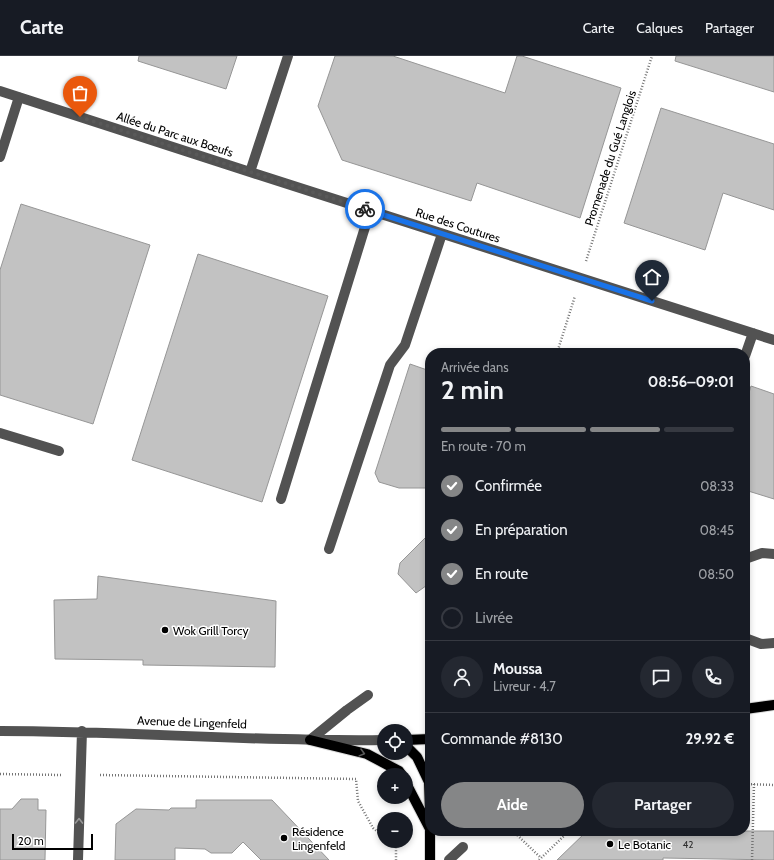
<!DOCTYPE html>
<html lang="fr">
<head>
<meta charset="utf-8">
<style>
	:root { --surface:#171b24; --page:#242831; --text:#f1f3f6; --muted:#9ea1a6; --line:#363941; --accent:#858687 }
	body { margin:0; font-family:Cabin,sans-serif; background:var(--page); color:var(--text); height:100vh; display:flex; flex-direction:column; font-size:15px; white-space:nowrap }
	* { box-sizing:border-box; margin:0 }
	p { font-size:13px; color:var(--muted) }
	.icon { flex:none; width:22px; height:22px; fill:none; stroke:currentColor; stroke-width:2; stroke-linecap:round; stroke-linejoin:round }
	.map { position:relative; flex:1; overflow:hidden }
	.side { position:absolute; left:425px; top:292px; width:325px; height:488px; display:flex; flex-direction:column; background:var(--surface); border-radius:16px; box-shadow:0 2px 6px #0003 }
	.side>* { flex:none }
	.fabs { position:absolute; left:377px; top:668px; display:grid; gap:8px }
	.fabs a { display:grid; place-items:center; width:36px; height:36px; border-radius:50%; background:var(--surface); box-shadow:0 2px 6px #0003; font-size:20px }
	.scale { position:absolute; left:12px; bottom:10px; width:81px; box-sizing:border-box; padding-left:4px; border:2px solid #000; border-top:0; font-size:11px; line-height:14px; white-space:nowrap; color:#000; -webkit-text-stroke:3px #fff; paint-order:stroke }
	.pin { position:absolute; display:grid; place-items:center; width:34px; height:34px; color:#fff; margin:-41px -17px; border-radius:50% 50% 50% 0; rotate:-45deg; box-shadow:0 0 4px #0007 }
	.pin .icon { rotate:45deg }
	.courier { position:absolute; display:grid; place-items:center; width:40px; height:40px; margin:-20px; border:3px solid #1a73e8; border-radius:50%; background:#fff; color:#222; box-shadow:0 1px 5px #0007 }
	.overview em { font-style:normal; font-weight:700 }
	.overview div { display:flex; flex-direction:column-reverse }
	.overview { display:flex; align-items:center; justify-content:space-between; height:68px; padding:0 16px }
	h1 { font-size:26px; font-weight:700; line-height:30px }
	.bar { display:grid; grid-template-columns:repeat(4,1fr); gap:6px 4px; align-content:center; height:48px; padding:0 16px }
	.bar i { height:5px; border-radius:3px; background:var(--line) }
	.bar .active { background:var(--accent) }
	.bar p { grid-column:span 4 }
	.line { display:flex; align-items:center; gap:10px; padding:0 16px; border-top:1px solid var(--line) }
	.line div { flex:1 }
	.round { display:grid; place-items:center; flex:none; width:42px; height:42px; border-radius:21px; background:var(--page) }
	ol { padding:0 16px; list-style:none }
	li { display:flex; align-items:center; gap:12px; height:44px }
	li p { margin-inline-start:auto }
	li .icon { padding:4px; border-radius:50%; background:var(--accent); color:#fff; stroke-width:4 }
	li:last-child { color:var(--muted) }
	li i { width:22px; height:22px; border:2px solid var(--line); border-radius:50% }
	.action { display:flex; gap:8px; margin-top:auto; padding:8px 16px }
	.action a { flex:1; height:46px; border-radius:24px; background:var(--accent); color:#fff; font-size:16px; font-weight:700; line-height:46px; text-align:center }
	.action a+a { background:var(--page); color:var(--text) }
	header { display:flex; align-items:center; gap:24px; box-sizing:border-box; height:56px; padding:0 20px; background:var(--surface); border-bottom:1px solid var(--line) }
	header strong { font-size:19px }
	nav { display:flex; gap:22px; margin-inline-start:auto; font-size:14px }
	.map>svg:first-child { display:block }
</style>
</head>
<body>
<header>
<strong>Carte</strong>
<nav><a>Carte</a><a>Calques</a><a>Partager</a></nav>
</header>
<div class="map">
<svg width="774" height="804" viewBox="0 0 774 804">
	<rect width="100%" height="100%" fill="#fff"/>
	<path fill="#c2c2c2" stroke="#969696" d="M139 0H237L226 33 138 5Z
		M335 0H393L505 37 517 0H522L621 32 580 162 477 127 471 145 342 104 318 50Z
		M676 0H774V36L675 5Z
		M661 52 774 88V154L723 137 705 194 624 167Z
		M21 148 150 189 93 368 0 339V214Z
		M198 198 328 240 262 446 132 404Z
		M410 308 430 315V432H399L379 426 375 417Z
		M751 330 774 338V443L745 434V350Z
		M430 477V527L416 537 398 518 400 507Z
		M98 520 276 545 275 611 143 609V604L55 603 54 544 97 543Z
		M21 743H38V754H46L45 804H0V753H12Z
		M196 744H272L329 804H261L243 786 232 797H211L205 793 175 792V804H115L116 768 136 753 169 754 171 752H196Z
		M587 775H774V804L663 802V804H557Z"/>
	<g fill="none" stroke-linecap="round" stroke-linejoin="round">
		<defs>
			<path id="major" d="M745 653 774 649
				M310 684 367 698 399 715 402 719
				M406 684 430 683
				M406 690 417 701 429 726 430 756
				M406 727 430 773
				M430 804V775"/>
		</defs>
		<use href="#major" stroke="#dbdbdb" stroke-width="12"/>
		<path stroke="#747474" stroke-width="2.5" stroke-dasharray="1 2" stroke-linecap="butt" d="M586 205 652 0
			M557 297 575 240
			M0 718 61 719
			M100 719 356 723 358 745 373 772 384 781
			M745 728 774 729
			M513 775 541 802
			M391 785 396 788V804
			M539 804 569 775
			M752 804 754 728"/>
		<path stroke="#525252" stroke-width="10" d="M288 0 250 116 774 284
			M0 35 250 116
			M0 101 19 41
			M745 300 753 277
			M0 377 59 395
			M281 443 370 155
			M329 493 390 309 405 289 442 178
			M745 503 762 497 774 498
			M745 582 761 588 774 587
			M0 675C128 675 256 686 384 684
			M310 684 347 654 368 639
			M78 804 82 675
			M449 804 463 791"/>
		<use href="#major" stroke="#000" stroke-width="10"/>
	</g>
	<defs><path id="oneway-chevron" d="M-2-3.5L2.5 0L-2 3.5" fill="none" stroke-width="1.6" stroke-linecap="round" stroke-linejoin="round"/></defs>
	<use stroke="#595959" href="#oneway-chevron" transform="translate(362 697) rotate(15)"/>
	<use stroke="#979797" href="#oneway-chevron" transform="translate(79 765) rotate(-89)"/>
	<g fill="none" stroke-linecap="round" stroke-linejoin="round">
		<path stroke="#595959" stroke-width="4" stroke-dasharray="0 7.2" d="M80 61 365 153"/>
		<path stroke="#1a73e8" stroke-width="5" d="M365 153 652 245"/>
	</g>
	<g fill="#000" stroke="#fff" stroke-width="1.5">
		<circle cx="165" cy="574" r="4"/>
		<circle cx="284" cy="782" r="4"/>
		<circle cx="610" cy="788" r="4"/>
	</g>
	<g text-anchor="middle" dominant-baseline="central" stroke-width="3" stroke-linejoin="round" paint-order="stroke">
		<g font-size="10" fill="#303030">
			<text x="688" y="788">42</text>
		</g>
		<g font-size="12" fill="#000" stroke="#fff">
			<text transform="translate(175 78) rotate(18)">Allée du Parc aux Bœufs</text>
			<text transform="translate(610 102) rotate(-72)">Promenade du Gué Langlois</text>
			<text transform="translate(458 169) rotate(18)">Rue des Coutures</text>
			<text transform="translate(192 666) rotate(2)">Avenue de Lingenfeld</text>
		</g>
		<g font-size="12" fill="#000" stroke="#fff" text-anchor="start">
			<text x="173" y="574">Wok Grill Torcy</text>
			<text x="292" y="775">Résidence<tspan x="292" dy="14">Lingenfeld</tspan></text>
			<text x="618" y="788">Le Botanic</text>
		</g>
	</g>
</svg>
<div class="fabs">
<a><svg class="icon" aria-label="locate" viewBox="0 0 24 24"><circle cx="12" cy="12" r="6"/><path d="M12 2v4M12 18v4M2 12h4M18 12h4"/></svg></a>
<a>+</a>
<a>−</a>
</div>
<div class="scale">20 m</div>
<div class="pin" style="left:80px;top:61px;background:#ea580c"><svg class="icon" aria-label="bag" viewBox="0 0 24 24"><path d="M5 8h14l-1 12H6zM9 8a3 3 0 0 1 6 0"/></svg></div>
<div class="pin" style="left:652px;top:245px;background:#1f2937"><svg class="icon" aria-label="home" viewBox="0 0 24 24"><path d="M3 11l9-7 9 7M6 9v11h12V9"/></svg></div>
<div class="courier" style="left:365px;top:153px"><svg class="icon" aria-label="bike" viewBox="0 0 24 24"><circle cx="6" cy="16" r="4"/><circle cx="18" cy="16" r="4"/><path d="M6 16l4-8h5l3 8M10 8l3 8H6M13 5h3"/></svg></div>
<section class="side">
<div class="overview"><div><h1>2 min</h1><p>Arrivée dans</p></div><em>08:56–09:01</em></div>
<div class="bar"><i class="active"></i><i class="active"></i><i class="active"></i><i></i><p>En route · 70 m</p></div>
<ol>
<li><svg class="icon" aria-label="check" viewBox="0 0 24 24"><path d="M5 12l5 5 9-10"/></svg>Confirmée<p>08:33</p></li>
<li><svg class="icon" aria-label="check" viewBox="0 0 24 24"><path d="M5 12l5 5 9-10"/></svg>En préparation<p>08:45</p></li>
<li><svg class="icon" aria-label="check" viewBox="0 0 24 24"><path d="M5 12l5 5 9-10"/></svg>En route<p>08:50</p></li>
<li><i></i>Livrée</li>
</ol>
<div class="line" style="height:72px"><a class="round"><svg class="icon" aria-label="person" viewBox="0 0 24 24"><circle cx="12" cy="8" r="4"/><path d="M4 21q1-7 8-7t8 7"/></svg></a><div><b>Moussa</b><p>Livreur · 4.7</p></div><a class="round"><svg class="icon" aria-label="chat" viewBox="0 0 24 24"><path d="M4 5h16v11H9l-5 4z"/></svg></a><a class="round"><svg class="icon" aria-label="phone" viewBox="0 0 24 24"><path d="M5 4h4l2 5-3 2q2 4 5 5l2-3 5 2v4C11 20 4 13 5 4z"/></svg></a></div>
<div class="line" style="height:52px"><div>Commande #8130</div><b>29.92 €</b></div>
<div class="action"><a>Aide</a><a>Partager</a></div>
</section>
</div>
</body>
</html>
